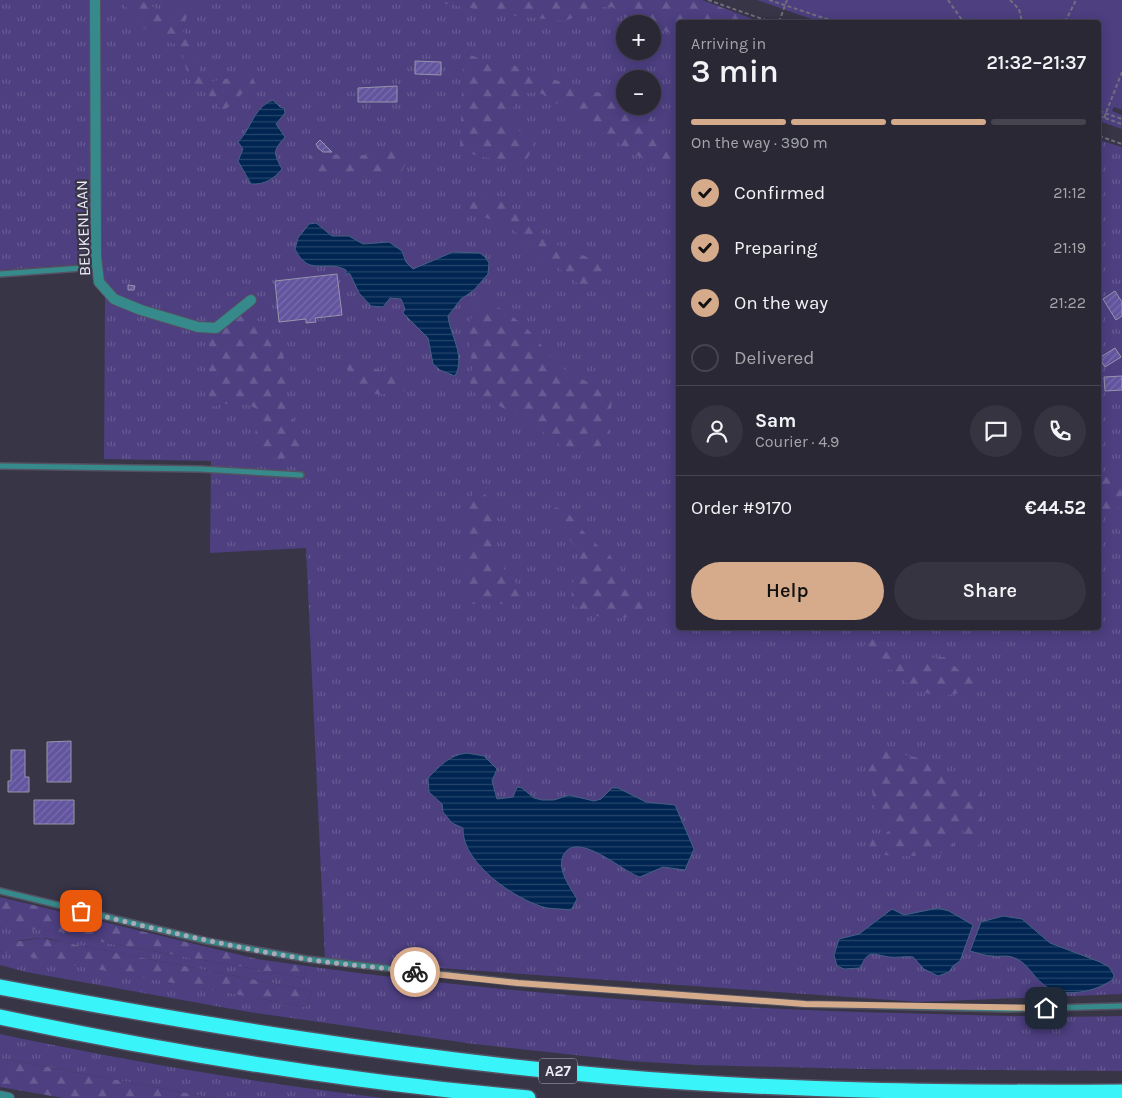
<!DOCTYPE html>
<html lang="en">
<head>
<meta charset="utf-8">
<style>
	:root { --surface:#292834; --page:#353440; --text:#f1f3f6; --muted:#a5a6ac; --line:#45444f; --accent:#d6ab8b }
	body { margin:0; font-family:Karla,sans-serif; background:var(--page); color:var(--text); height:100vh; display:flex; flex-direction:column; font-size:19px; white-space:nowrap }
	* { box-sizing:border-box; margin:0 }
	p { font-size:16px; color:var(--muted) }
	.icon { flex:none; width:28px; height:28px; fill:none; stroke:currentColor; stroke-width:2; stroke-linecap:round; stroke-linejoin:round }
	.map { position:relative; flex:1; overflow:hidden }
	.panel { position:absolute; left:676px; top:20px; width:425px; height:610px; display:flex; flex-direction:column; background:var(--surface); border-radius:5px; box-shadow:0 2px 12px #0003,0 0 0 1px var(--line) }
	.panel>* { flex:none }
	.buttons { position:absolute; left:616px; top:15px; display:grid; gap:10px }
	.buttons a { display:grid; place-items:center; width:45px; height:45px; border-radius:50%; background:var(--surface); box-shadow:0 2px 12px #0003,0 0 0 1px var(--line); font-size:25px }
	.pin { position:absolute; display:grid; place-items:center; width:42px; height:42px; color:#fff; margin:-21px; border-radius:10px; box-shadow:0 2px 8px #0006 }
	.courier { position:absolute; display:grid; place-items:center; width:50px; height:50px; margin:-25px; border:4px solid #d6ab8b; border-radius:50%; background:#fff; color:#222; box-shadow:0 1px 6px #0007 }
	.overview em { font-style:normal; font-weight:600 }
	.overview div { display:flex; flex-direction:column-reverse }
	.overview { display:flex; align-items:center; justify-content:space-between; height:85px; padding:0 15px }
	h1 { font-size:32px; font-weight:600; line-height:38px }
	.bar { display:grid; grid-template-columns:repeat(4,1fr); gap:8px 5px; align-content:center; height:60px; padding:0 15px }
	.bar i { height:6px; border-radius:4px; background:var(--line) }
	.bar .current { background:var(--accent) }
	.bar p { grid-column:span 4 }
	.line { display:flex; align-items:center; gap:12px; padding:0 15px; border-top:1px solid var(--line) }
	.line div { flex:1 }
	.round { display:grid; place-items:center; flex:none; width:52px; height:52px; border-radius:26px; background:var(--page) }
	ol { padding:0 15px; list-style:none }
	li { display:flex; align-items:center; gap:15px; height:55px }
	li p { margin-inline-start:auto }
	li .icon { padding:5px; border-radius:50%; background:var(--accent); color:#111; stroke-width:4 }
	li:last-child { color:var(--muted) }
	li i { width:28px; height:28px; border:2px solid var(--line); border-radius:50% }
	.button { display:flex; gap:10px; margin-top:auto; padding:10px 15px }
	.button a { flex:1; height:58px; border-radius:30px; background:var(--accent); color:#111; font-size:20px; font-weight:600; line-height:58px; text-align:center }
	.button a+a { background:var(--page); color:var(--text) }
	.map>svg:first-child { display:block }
</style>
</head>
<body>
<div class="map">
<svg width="1122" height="1098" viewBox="0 0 1122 1098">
	<defs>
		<pattern id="grass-tufts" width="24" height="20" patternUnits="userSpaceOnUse" patternTransform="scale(1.25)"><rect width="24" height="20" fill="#4d3f80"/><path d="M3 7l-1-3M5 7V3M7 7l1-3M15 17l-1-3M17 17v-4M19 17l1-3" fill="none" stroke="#675b93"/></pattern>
		<pattern id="forest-firs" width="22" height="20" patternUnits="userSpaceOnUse" patternTransform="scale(1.25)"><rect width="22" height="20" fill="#4d3f80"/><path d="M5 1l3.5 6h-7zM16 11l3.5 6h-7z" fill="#675b93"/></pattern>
		<pattern id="water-rules" width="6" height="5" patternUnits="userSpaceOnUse" patternTransform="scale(1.25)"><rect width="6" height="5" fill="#002552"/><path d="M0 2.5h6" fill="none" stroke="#25456c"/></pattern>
		<pattern id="building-hatch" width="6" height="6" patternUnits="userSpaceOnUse" patternTransform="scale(1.25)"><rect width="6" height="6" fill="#62549e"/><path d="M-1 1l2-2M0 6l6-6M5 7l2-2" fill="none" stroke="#796dac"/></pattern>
	</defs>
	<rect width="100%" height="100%" fill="#373546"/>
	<path fill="url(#grass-tufts)" fill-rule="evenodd" d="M0 0H685L679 22V628H1099V140L1122 147V994L919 1002 325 960 306 548 210 553 211 461 104 459 105 294 84 264 0 270ZM625 24H652V51H625ZM625 79H652V106H625Z
		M0 925 60 932 101 942 305 978 306 966C503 993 701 1008 900 1013 974 1015 1048 1018 1122 1016V1071L862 1069 696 1065 630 1061 474 1044 249 1012 26 972 0 965V951L306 1007 312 991 62 942C56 940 48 938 42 938 27 939 14 943 0 937Z
		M0 1034C127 1061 255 1083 384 1098H213L0 1058Z"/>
	<path fill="url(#forest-firs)" d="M117 0H140L174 18 181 0H193L182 30C195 47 193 68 209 82L251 74 256 85C240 89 237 106 222 110L206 92 195 87 186 69 181 47C173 41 164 43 156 38 140 29 133 9 117 0Z
		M424 0H702L761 22H679V34L653 29 652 24H634L612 7H598L565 21 515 16Z
		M471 55 491 64H507L520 67 580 89 601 93 618 105 641 110 652 117 657 135 667 142 679 145V176L651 164 542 94C520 88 515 102 508 121L532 142C531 172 509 162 490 158 477 156 473 155 460 149L463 63Z
		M419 146C415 157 406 160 402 171L365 177 310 175V155H379L385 148Z
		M480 196C516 199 536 237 568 250 582 256 600 258 606 273 594 303 574 280 558 268 552 263 545 260 539 256 530 250 525 240 517 233 510 227 499 221 490 219 477 216 466 214 470 198Z
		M487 302C503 308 522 323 534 336 545 349 553 362 568 372 582 381 600 385 612 397L609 435 603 445 579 454 570 453 534 425 472 391C468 382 471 377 472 368 472 343 459 316 487 302Z
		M243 314 258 317 255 323 257 332 266 339 282 337 284 362 289 370 286 395 288 410 308 446C298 463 278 458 260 458L254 446 258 410C243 399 226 404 209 407V334L221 330Z
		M347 359H355L378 370 404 377 407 382 405 391C396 395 387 394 377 394 348 395 349 385 347 359Z
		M1099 477H1122V508L1099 511Z
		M480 490C501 505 488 534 496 556 502 572 521 581 522 598L519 604H471L463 591 468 502 475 491Z
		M556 507 569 514 589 538 613 559 646 599 648 603C644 608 639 613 633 615 620 622 578 617 573 602 567 584 582 570 577 553 572 534 555 536 552 511Z
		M874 639C883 643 889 651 897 656 913 666 929 657 945 657L964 675 979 677 982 680 981 689 938 697 912 688 892 670 878 668 867 657 864 646 867 640Z
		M867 747 919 758 964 784 981 787 982 836 979 845 970 844 960 826 953 829 950 835 954 847 948 852C929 854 882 863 869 847L874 836 884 835 892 828V824L876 813 865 753Z
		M0 897 257 959 306 966 305 978 101 942 60 932 5 927 0 925Z
		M0 937 21 941 42 938 62 942 312 991 306 1007 7 953 0 951Z
		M0 1058 213 1098H63L0 1087Z"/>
	<path fill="#4d3f80" d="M757 0H1122V110L1114 107 1112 111 1122 115V129L1099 121V22H820Z"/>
	<path fill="url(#water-rules)" stroke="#466083" d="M273 100 280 107 284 108 285 113 276 124 285 137C273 151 273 152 282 169 274 179 264 185 251 184L238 161 243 149 238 142C252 128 253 108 273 100Z
		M316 223 332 236H349L363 244 389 242 402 251 406 262 413 269 453 252 480 253 485 257 489 263 488 274 474 290 461 299 448 316C450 335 466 356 455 376L440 370 433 364 428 338 403 313 405 309 401 299 390 298 383 307 371 306 359 293 350 274 348 273 346 276V270C326 259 309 278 295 249L298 238 309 224Z
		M467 753 484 756 497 769 492 781 497 799 513 797 517 787 522 788 534 798 542 800H554L569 795 594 801 601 799 612 788H618L646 802 675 805 694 849 685 870 663 867 640 877C624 873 576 828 563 856 557 870 570 887 577 899L571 910C563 909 555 909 547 908 517 901 461 863 463 828L452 823 443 812 442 804 429 792 428 778C440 766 449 755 467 753Z
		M938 908 949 911 973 925 960 961 953 966 949 972 938 976 924 969 913 957C906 956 896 958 889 957 871 954 869 949 860 968L844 969 837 966 834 955 839 939 859 934 892 909 904 915Z
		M1003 916 1022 919 1050 943 1100 962 1109 967 1114 975 1113 979C1097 992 1062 999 1044 985 1033 977 1027 961 1012 957 1006 955 999 957 993 956 985 956 978 953 970 951L981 922Z"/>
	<path fill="url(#building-hatch)" stroke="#9795aa" d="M415 61 441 62V75L415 74Z
		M397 86V102H358V88Z
		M320 140 332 152H323L318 148 316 144Z
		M337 274 342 315 315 318 316 322 306 323V319L279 322 275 281Z
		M128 285 135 286 134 290H128Z
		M1115 291 1122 302V316L1116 320 1103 299Z
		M1115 348 1121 357 1105 367 1099 358Z
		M1122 376V390L1105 391 1104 377Z
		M71 741V782H47V742Z
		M11 750H25V777H29V792H8V781H11Z
		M34 800H74V824H34Z"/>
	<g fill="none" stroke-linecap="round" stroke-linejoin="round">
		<defs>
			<path id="lane" d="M0 274 83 268 95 257
				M0 466 200 469 301 475
				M0 891 207 941 307 959 518 983 805 1004 1008 1009 1122 1006"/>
			<path id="street" d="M95 0 96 256 99 282 114 299 141 310 198 327 216 328 251 300
				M0 1096 9 1098"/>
			<path id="highway" d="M0 987C201 1025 402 1058 606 1076 777 1091 950 1093 1122 1092
				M0 1017C174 1054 351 1082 528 1098"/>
		</defs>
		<use href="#lane" stroke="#545262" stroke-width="8"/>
		<use href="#street" stroke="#545262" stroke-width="12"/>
		<use href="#highway" stroke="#545262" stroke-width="18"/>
		<path stroke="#706e7d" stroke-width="2" stroke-dasharray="4 2.5" stroke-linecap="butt" d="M708 0 771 22
			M769 0 836 22
			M948 0 962 20 967 22
			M1010 0 1019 9 1022 22
			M779 22 787 0
			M1065 22 1076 0
			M1099 111 1122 119
			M1099 116 1122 124
			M1104 118 1122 72
			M1099 136 1122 144"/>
		<use href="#lane" stroke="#378a8b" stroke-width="5"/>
		<use href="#street" stroke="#378a8b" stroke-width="10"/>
		<use href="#highway" stroke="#39f4f8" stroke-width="15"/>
	</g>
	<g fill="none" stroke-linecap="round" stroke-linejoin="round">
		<path stroke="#abaab7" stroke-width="5" stroke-dasharray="0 9" d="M81 911C156 929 230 947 305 959 342 965 379 967 415 972"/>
		<path stroke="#d6ab8b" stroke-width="6" d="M415 972 518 983 805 1004 1046 1008"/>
	</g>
	<g text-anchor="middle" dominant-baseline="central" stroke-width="4.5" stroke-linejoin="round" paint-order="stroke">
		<rect fill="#373546" stroke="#b4b3c0" stroke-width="1" x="539" y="1058.5" width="38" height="25" rx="4"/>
		<g font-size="15" font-weight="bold" fill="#eae9f4">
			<text x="558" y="1071">A27</text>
		</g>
		<g font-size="16" fill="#eae9f4" stroke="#373546">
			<text transform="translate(83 228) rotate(-92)">BEUKENLAAN</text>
		</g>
	</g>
</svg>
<div class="buttons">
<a>+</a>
<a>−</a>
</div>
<div class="pin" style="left:81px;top:911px;background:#ea580c"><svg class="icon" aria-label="bag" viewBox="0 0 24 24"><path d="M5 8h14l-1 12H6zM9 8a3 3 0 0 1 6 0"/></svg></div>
<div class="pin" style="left:1046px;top:1008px;background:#1f2937"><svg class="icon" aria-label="home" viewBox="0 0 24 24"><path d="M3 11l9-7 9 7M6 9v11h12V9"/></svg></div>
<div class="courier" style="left:415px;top:972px"><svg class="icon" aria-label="bike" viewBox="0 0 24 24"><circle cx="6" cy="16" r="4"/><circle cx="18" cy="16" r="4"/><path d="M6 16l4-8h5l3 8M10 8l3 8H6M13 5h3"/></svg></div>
<section class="panel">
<div class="overview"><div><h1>3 min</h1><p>Arriving in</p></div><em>21:32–21:37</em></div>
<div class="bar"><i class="current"></i><i class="current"></i><i class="current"></i><i></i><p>On the way · 390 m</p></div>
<ol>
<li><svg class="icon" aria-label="check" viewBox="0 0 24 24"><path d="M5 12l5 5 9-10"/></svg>Confirmed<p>21:12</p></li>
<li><svg class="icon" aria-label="check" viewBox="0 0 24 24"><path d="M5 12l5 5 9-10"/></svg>Preparing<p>21:19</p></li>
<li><svg class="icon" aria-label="check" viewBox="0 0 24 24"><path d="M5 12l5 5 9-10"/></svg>On the way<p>21:22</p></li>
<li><i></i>Delivered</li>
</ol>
<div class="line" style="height:90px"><a class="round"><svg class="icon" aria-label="person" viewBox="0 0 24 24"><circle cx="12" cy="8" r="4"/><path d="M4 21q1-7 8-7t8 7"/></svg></a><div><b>Sam</b><p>Courier · 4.9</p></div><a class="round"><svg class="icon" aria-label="chat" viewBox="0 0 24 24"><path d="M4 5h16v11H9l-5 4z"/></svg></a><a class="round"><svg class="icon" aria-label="phone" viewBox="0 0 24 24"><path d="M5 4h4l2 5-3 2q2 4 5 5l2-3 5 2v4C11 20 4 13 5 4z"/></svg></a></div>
<div class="line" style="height:65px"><div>Order #9170</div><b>€44.52</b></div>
<div class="button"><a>Help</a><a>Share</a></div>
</section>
</div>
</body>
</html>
